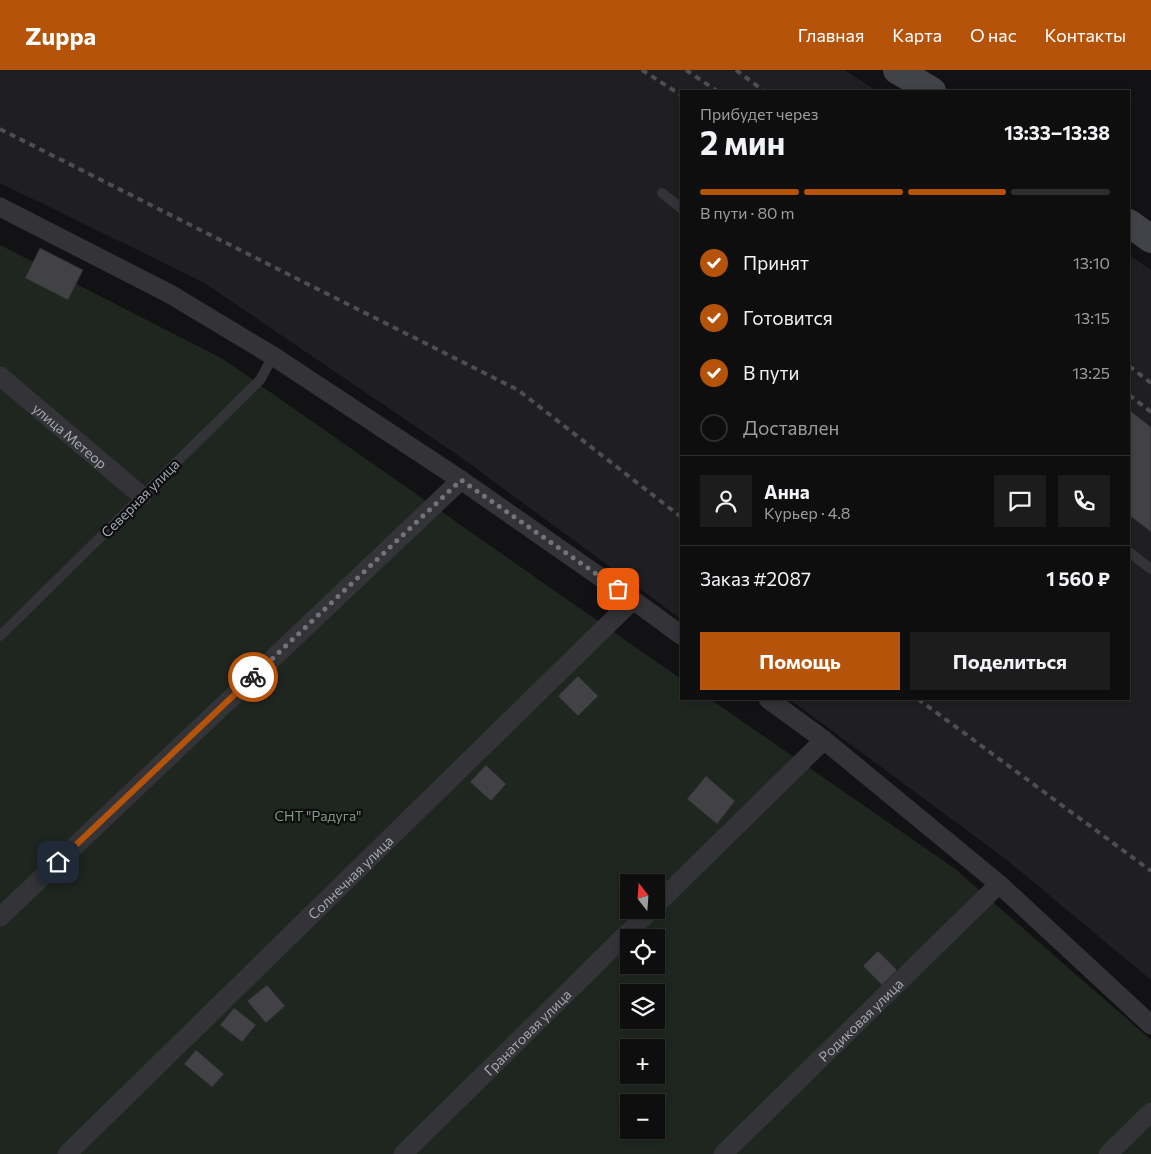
<!DOCTYPE html>
<html lang="ru">
<head>
<meta charset="utf-8">
<style>
	:root { --surface:#0e0e0f; --page:#1c1c1d; --text:#f1f3f6; --muted:#9b9c9e; --line:#2e2e2f; --accent:#b45309 }
	body { margin:0; font-family:Commissioner,sans-serif; background:var(--page); color:var(--text); height:100vh; display:flex; flex-direction:column; font-size:19px; white-space:nowrap }
	* { box-sizing:border-box; margin:0 }
	p { font-size:16px; color:var(--muted) }
	.icon { flex:none; width:28px; height:28px; fill:none; stroke:currentColor; stroke-width:2; stroke-linecap:round; stroke-linejoin:round }
	.map { position:relative; flex:1; overflow:hidden }
	.drawer { position:absolute; left:680px; top:20px; width:450px; height:610px; display:flex; flex-direction:column; background:var(--surface); border-radius:0px; box-shadow:0 2px 8px #0003,0 0 0 1px var(--line) }
	.drawer>* { flex:none }
	.needle { width:32px; rotate:343deg }
	.fabs { position:absolute; left:620px; top:804px; display:grid; gap:10px }
	.fabs a { display:grid; place-items:center; width:45px; height:45px; border-radius:0px; background:var(--surface); box-shadow:0 2px 8px #0003,0 0 0 1px var(--line); font-size:25px }
	.pin { position:absolute; display:grid; place-items:center; width:42px; height:42px; color:#fff; margin:-21px; border-radius:10px; box-shadow:0 2px 8px #0006 }
	.courier { position:absolute; display:grid; place-items:center; width:50px; height:50px; margin:-25px; border:4px solid #b45309; border-radius:50%; background:#fff; color:#222; box-shadow:0 1px 6px #0007 }
	.head em { font-style:normal; font-weight:700 }
	.head div { display:flex; flex-direction:column-reverse }
	.head { display:flex; align-items:center; justify-content:space-between; height:85px; padding:0 20px }
	h1 { font-size:32px; font-weight:700; line-height:38px }
	.bar { display:grid; grid-template-columns:repeat(4,1fr); gap:8px 5px; align-content:center; height:60px; padding:0 20px }
	.bar i { height:6px; border-radius:4px; background:var(--line) }
	.bar .current { background:var(--accent) }
	.bar p { grid-column:span 4 }
	.line { display:flex; align-items:center; gap:12px; padding:0 20px; border-top:1px solid var(--line) }
	.line div { flex:1 }
	.round { display:grid; place-items:center; flex:none; width:52px; height:52px; border-radius:0px; background:var(--page) }
	ol { padding:0 20px; list-style:none }
	li { display:flex; align-items:center; gap:15px; height:55px }
	li p { margin-inline-start:auto }
	li .icon { padding:5px; border-radius:50%; background:var(--accent); color:#fff; stroke-width:4 }
	li:last-child { color:var(--muted) }
	li i { width:28px; height:28px; border:2px solid var(--line); border-radius:50% }
	.primary-button { display:flex; gap:10px; margin-top:auto; padding:10px 20px }
	.primary-button a { flex:1; height:58px; border-radius:0px; background:var(--accent); color:#fff; font-size:20px; font-weight:700; line-height:58px; text-align:center }
	.primary-button a+a { background:var(--page); color:var(--text) }
	header { display:flex; align-items:center; gap:30px; box-sizing:border-box; height:70px; padding:0 25px; background:var(--accent); color:#fff }
	header strong { font-size:24px }
	nav { display:flex; gap:28px; margin-inline-start:auto; font-size:18px }
	.map>svg:first-child { display:block }
</style>
</head>
<body>
<header>
<strong>Zuppa</strong>
<nav><a>Главная</a><a>Карта</a><a>О нас</a><a>Контакты</a></nav>
</header>
<div class="map">
<svg width="1151" height="1084" viewBox="0 0 1151 1084">
	<rect width="100%" height="100%" fill="#121214"/>
	<path fill="#1f1e20" d="M0 0H845L877 21H681V549L459 386 203 212 0 113Z
		M1129 185 1151 200V910L1007 790 789 629H1129Z"/>
	<path fill="#1f2620" fill-rule="evenodd" d="M0 175 223 289 681 609V629H710L954 798 1151 970V1084H0ZM629 812H656V840H629ZM629 868H656V895H629ZM629 922H656V950H629ZM629 978H656V1005H629ZM629 1032H656V1060H629Z"/>
	<path fill="#424246" stroke="#2d2d2f" d="M40 178 83 200 68 230 25 208Z
		M1129 340 1151 357V462L1129 445Z
		M578 606 598 626 578 646 558 626Z
		M486 695 506 714 491 731 470 712Z
		M706 706 735 731 717 754 687 729Z
		M878 881 897 900 882 915 863 896Z
		M267 915 285 936 266 953 247 931Z
		M234 938 256 955 242 972 220 955Z
		M196 980 224 1004 212 1017 184 994Z"/>
	<g fill="none" stroke-linecap="round" stroke-linejoin="round">
		<path stroke="#343438" stroke-width="10" d="M662 123 681 138
			M1129 482 1151 499
			M0 566 260 310 273 286"/>
		<g stroke="#343438" stroke-width="19">
			<path d="M0 137 170 224 273 286 461 410 633 530 681 565"/>
			<path id="s1" d="M0 306 142 426"/>
			<path d="M768 629 824 670 999 814 1151 955"/>
			<path d="M656 835 824 670"/>
			<path d="M0 847 461 410"/>
			<path id="s2" d="M67 1084 633 530"/>
			<path id="s3" d="M403 1084 651 840"/>
			<path id="s4" d="M723 1084 999 814"/>
			<path d="M1108 1084 1151 1042"/>
		</g>
		<path stroke="#424348" stroke-width="28" d="M897 0 932 21
			M1129 153 1151 169"/>
		<path stroke="#4d4e53" stroke-width="4" stroke-dasharray="6 5" stroke-linecap="butt" d="M642 0 681 25
			M686 0 717 21
			M736 0 764 21
			M0 59 518 320 681 447
			M1129 296 1151 313
			M1129 325 1151 342
			M918 629 1151 801"/>
	</g>
	<g fill="none" stroke-linecap="round" stroke-linejoin="round">
		<path stroke="#72747b" stroke-width="5" stroke-dasharray="0 9" d="M253 607 461 410 618 519"/>
		<path stroke="#b45309" stroke-width="6" d="M58 792 253 607"/>
	</g>
	<g text-anchor="middle" dominant-baseline="central" stroke-width="4.5" stroke-linejoin="round" paint-order="stroke">
		<g font-size="14" fill="#a5a8b2" stroke="#0e0d0f">
			<text stroke="none"><textPath href="#s1" startOffset="92">улица Метеор</textPath></text>
			<text transform="translate(140 428) rotate(-45)">Северная улица</text>
			<text stroke="none"><textPath href="#s2" startOffset="396">Солнечная улица</textPath></text>
			<text stroke="none"><textPath href="#s4" startOffset="192">Родиковая улица</textPath></text>
			<text stroke="none"><textPath href="#s3" startOffset="174">Гранатовая улица</textPath></text>
		</g>
		<g font-size="14" fill="#7e9b84" stroke="#0e0d0f">
			<text x="318" y="745">СНТ "Радуга"</text>
		</g>
	</g>
</svg>
<div class="fabs">
<a><svg class="needle" viewBox="-14 -14 28 28"><path d="M0-13l5 13h-10z" fill="#e53935"/><path d="M0 13l5-13h-10z" fill="#9b9c9e"/></svg></a>
<a><svg class="icon" aria-label="locate" viewBox="0 0 24 24"><circle cx="12" cy="12" r="6"/><path d="M12 2v4M12 18v4M2 12h4M18 12h4"/></svg></a>
<a><svg class="icon" aria-label="layers" viewBox="0 0 24 24"><path d="M12 4l9 5-9 5-9-5zM3 14l9 5 9-5"/></svg></a>
<a>+</a>
<a>−</a>
</div>
<div class="pin" style="left:618px;top:519px;background:#ea580c"><svg class="icon" aria-label="bag" viewBox="0 0 24 24"><path d="M5 8h14l-1 12H6zM9 8a3 3 0 0 1 6 0"/></svg></div>
<div class="pin" style="left:58px;top:792px;background:#1f2937"><svg class="icon" aria-label="home" viewBox="0 0 24 24"><path d="M3 11l9-7 9 7M6 9v11h12V9"/></svg></div>
<div class="courier" style="left:253px;top:607px"><svg class="icon" aria-label="bike" viewBox="0 0 24 24"><circle cx="6" cy="16" r="4"/><circle cx="18" cy="16" r="4"/><path d="M6 16l4-8h5l3 8M10 8l3 8H6M13 5h3"/></svg></div>
<section class="drawer">
<div class="head"><div><h1>2 мин</h1><p>Прибудет через</p></div><em>13:33–13:38</em></div>
<div class="bar"><i class="current"></i><i class="current"></i><i class="current"></i><i></i><p>В пути · 80 m</p></div>
<ol>
<li><svg class="icon" aria-label="check" viewBox="0 0 24 24"><path d="M5 12l5 5 9-10"/></svg>Принят<p>13:10</p></li>
<li><svg class="icon" aria-label="check" viewBox="0 0 24 24"><path d="M5 12l5 5 9-10"/></svg>Готовится<p>13:15</p></li>
<li><svg class="icon" aria-label="check" viewBox="0 0 24 24"><path d="M5 12l5 5 9-10"/></svg>В пути<p>13:25</p></li>
<li><i></i>Доставлен</li>
</ol>
<div class="line" style="height:90px"><a class="round"><svg class="icon" aria-label="person" viewBox="0 0 24 24"><circle cx="12" cy="8" r="4"/><path d="M4 21q1-7 8-7t8 7"/></svg></a><div><b>Анна</b><p>Курьер · 4.8</p></div><a class="round"><svg class="icon" aria-label="chat" viewBox="0 0 24 24"><path d="M4 5h16v11H9l-5 4z"/></svg></a><a class="round"><svg class="icon" aria-label="phone" viewBox="0 0 24 24"><path d="M5 4h4l2 5-3 2q2 4 5 5l2-3 5 2v4C11 20 4 13 5 4z"/></svg></a></div>
<div class="line" style="height:65px"><div>Заказ #2087</div><b>1 560 ₽</b></div>
<div class="primary-button"><a>Помощь</a><a>Поделиться</a></div>
</section>
</div>
</body>
</html>
